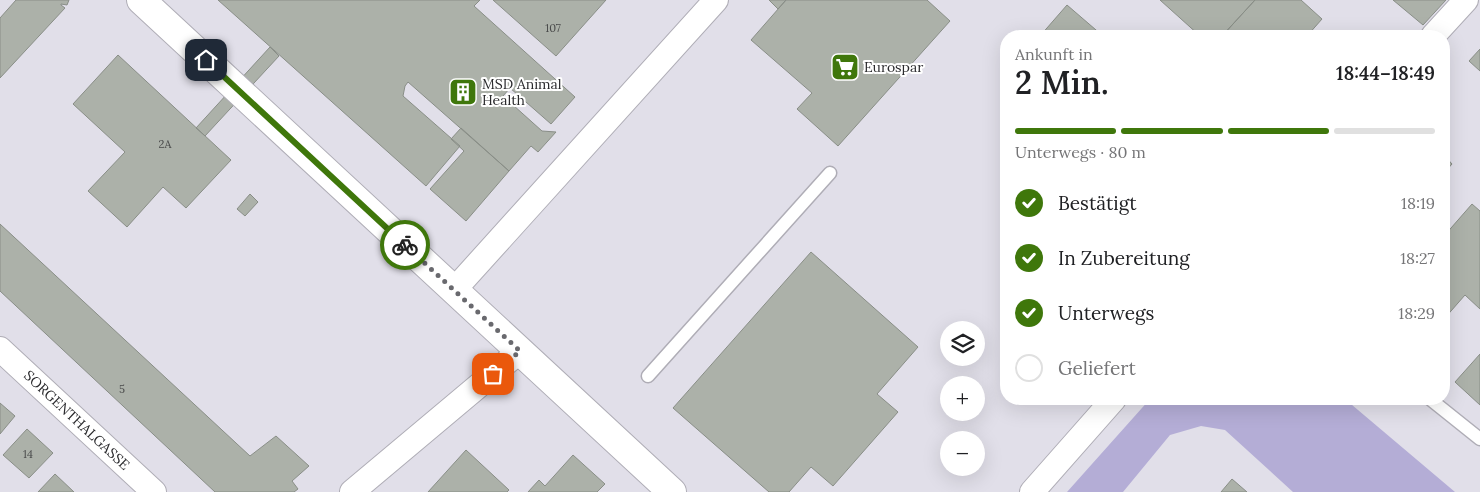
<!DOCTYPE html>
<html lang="de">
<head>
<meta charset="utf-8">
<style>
	:root { --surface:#fff; --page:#f2f2f2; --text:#202124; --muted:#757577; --line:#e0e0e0; --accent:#3f770b }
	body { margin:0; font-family:Lora,serif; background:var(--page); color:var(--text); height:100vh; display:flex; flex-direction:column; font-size:19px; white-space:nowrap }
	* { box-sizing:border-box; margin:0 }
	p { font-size:16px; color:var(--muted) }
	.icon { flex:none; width:28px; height:28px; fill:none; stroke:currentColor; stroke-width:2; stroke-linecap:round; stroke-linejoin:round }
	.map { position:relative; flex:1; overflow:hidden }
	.side { position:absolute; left:1000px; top:30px; width:450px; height:375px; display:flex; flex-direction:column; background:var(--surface); border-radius:20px; box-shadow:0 5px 20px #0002 }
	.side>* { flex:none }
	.buttons { position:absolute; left:940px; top:321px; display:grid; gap:10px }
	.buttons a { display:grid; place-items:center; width:45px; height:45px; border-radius:50%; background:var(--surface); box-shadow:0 5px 20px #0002; font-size:25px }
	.pin { position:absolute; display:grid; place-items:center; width:42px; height:42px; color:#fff; margin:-21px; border-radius:10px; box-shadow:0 2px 8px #0006 }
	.courier { position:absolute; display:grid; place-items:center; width:50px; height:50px; margin:-25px; border:4px solid #3f770b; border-radius:50%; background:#fff; color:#222; box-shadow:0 1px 6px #0007 }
	.headline em { font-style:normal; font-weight:600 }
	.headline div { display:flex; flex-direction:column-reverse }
	.headline { display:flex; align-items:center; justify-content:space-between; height:85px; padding:0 15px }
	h1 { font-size:32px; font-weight:600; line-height:38px }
	.bar { display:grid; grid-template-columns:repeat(4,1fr); gap:8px 5px; align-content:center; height:60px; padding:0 15px }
	.bar i { height:6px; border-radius:4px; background:var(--line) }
	.bar .active { background:var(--accent) }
	.bar p { grid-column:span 4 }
	ol { padding:0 15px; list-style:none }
	li { display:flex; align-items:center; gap:15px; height:55px }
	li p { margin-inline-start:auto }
	li .icon { padding:5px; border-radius:50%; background:var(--accent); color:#fff; stroke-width:4 }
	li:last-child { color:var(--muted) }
	li i { width:28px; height:28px; border:2px solid var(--line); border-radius:50% }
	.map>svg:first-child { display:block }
</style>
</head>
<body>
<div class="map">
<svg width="1480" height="492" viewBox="0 0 1480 492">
	<rect width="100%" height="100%" fill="#e1dfe9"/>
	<path fill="#b4add6" d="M1150 399H1345L1455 492H1293L1225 430 1201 426 1170 435 1123 492H1067Z"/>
	<path fill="#acb1a9" stroke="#898e87" d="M16 0H69L67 5 61 4V5L65 8 0 78V18Z
		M218 0H480L474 6 575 97 551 124 510 88 503 96 542 131 556 132 538 152 531 146 509 171 408 82 405 86 403 96 460 146 426 186Z
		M493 0H606L556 56Z
		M769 0H786L778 9Z
		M786 0H927L950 21 838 146 797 109 812 93 751 40Z
		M1160 0H1255L1222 36H1200Z
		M1255 0H1301L1322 19 1307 36H1222Z
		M1393 0H1446L1423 25Z
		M1067 5 1103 36H1040Z
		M270 47 279 56 205 136 196 128Z
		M1480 49V71L1469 61Z
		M118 55 231 160 186 208 163 187 127 227 88 191 125 152 73 104Z
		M461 128 509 171 466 221 430 189 464 151 451 139Z
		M1444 155 1452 164 1444 173Z
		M250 194 258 202 245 216 237 209Z
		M1472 204 1480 211V309L1465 295 1444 319V236Z
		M0 224 250 456 276 436 309 466 292 481 298 489 294 492H215L0 291Z
		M811 252 918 347 877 394 898 412 833 486 811 467 789 492H769L673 408Z
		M1480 354V405L1455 382Z
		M0 403 15 416 0 434Z
		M27 429 53 453 29 478 3 455Z
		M466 450 509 490 507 492H428Z
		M573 455 605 484 597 492H528L539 480 545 486Z
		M55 474 74 492H38Z
		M1232 479 1247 492H1221Z"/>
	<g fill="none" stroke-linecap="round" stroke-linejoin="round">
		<defs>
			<path id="lane" d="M648 376 830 173
				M1430 399 1480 439"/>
			<path id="street" d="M1433 36 1466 0
				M454 290 716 0
				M0 349 154 492
				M352 492 520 351
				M1032 492 1114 399"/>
			<path id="secondary" d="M141 0 672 492"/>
		</defs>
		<use href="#lane" stroke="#afadb6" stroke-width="15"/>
		<use href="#street" stroke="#afadb6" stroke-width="26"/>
		<use href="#secondary" stroke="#afadb6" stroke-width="30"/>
		<use href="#lane" stroke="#fff" stroke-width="12"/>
		<use href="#street" stroke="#fff" stroke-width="24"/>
		<use href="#secondary" stroke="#fff" stroke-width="28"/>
	</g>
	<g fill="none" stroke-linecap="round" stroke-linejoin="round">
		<path stroke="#69696e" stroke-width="5" stroke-dasharray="0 9" d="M405 245 520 351 493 374"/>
		<path stroke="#3f770b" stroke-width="6" d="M206 60 405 245"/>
	</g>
	<defs>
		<symbol id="supermarket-square" viewBox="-11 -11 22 22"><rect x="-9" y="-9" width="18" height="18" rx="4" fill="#3f770b" stroke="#fff"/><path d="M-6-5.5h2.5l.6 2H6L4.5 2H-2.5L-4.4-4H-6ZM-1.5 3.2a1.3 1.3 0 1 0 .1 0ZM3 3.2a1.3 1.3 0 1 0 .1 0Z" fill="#fff"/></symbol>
		<symbol id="building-square" viewBox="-11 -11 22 22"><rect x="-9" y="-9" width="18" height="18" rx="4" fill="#3f770b" stroke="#fff"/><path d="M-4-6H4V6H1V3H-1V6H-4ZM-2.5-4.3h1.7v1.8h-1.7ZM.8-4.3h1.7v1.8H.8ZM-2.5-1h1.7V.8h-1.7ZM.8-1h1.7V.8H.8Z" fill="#fff"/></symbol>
	</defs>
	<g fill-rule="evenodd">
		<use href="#supermarket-square" x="829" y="51" width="32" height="32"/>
		<use href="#building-square" x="447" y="76" width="32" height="32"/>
	</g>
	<g text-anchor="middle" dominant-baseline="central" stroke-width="4" stroke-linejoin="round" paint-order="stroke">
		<g font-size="11" fill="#4a4b4b">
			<text x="553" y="28">107</text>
			<text x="165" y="144">2A</text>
			<text x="122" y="389">5</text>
			<text x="28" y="454">14</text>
		</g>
		<g font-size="14" fill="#29292c" stroke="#fff" text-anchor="start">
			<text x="864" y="67">Eurospar</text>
			<text x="482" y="84">MSD Animal<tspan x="482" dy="16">Health</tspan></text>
		</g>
		<g font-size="14" fill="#29292c" stroke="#fff">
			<text transform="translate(77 420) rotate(43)">SORGENTHALGASSE</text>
		</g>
	</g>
</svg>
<div class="buttons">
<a><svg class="icon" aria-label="layers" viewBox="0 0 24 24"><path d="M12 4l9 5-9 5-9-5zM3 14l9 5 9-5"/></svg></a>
<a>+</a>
<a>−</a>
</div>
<div class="pin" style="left:493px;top:374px;background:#ea580c"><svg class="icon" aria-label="bag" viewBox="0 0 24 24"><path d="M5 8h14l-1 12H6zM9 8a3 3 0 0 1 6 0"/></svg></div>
<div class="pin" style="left:206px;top:60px;background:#1f2937"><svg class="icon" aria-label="home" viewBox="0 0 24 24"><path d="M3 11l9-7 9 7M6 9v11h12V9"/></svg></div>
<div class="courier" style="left:405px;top:245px"><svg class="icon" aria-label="bike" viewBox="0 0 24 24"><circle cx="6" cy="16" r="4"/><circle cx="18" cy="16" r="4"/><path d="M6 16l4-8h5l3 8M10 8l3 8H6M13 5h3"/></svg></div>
<section class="side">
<div class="headline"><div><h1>2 Min.</h1><p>Ankunft in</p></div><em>18:44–18:49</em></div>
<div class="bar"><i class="active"></i><i class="active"></i><i class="active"></i><i></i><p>Unterwegs · 80 m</p></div>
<ol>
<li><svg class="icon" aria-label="check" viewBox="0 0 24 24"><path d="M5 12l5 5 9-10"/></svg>Bestätigt<p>18:19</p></li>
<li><svg class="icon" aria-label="check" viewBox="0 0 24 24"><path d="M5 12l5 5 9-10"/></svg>In Zubereitung<p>18:27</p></li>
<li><svg class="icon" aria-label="check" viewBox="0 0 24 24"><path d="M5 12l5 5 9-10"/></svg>Unterwegs<p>18:29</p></li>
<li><i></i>Geliefert</li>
</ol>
</section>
</div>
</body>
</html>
